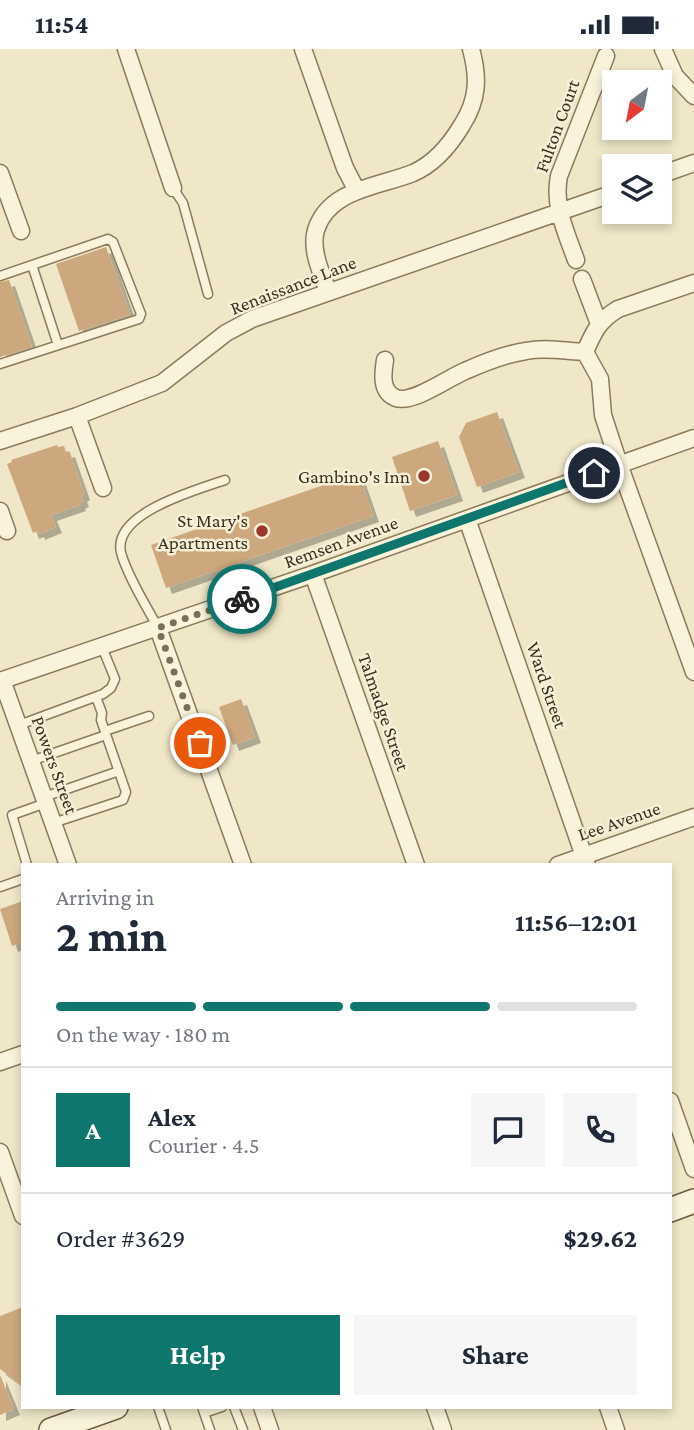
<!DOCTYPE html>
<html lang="en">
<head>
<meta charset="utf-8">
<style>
	:root { --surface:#fff; --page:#f6f6f7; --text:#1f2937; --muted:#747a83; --line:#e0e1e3; --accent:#0f766e }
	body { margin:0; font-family:"Crimson Pro",serif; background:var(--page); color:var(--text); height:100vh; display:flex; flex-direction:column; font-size:26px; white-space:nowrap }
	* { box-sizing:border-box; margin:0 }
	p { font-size:23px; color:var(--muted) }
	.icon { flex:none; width:38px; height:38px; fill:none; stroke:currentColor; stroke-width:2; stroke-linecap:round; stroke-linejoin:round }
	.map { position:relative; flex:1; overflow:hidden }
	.panel { position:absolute; left:21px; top:814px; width:651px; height:546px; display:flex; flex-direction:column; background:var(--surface); border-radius:0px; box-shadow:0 4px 10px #0003 }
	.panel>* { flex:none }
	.needle { width:46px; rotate:212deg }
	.controls { position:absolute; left:602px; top:21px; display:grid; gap:14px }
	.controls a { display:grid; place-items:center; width:70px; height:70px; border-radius:0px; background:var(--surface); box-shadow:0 4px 10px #0003; font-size:35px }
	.pin { position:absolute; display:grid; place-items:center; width:60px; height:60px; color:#fff; margin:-30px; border:4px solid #fff; border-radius:50%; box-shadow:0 2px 7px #0007 }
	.courier { position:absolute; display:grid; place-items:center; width:70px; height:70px; margin:-35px; border:5px solid #0f766e; border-radius:50%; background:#fff; color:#222; box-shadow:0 2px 9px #0007 }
	.summary em { font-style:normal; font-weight:700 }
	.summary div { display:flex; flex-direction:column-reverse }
	.summary { display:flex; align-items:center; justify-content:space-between; height:119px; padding:0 35px }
	h1 { font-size:46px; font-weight:700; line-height:52px }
	.bar { display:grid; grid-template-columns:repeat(4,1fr); gap:10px 7px; align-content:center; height:84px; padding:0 35px }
	.bar i { height:9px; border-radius:5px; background:var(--line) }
	.bar .current { background:var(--accent) }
	.bar p { grid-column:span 4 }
	.line { display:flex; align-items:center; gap:18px; padding:0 35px; border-top:2px solid var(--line) }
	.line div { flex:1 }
	.round { display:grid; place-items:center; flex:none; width:74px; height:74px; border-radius:0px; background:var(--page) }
	.primary-button { display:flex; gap:14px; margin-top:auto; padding:14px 35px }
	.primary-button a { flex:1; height:80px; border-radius:0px; background:var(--accent); color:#fff; font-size:28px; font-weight:700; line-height:80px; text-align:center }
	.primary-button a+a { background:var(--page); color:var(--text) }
	.status { display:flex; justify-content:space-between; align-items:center; height:49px; padding:0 35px; background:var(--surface); direction:ltr }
	.status svg { height:19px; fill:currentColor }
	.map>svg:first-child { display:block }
</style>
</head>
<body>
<div class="status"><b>11:54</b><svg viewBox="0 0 49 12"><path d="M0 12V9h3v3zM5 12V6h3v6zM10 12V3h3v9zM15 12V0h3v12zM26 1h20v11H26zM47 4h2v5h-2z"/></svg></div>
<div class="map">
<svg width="694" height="1381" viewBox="0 0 694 1381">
	<defs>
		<filter id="shadow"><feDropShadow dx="6" dy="6" stdDeviation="0" flood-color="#0004"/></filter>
	</defs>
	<rect width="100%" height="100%" fill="#efe7c7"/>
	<path fill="#cda77d" filter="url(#shadow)" d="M106 198 130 266 79 282 56 215Z
		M9 231 32 298 0 308V233Z
		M497 363 519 423 477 438 459 388 466 374Z
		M438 392 457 446 410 462 392 408Z
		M57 396 58 398 64 397 66 403 69 402 84 445 81 447 83 452 79 454 80 456 51 466 56 478 39 485 38 482 33 484 7 415 12 413 11 411Z
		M358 424 373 467 166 539 151 496Z
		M241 650 255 688 233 696 219 658Z
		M23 852V893L12 897 0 860Z
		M23 1258V1337L0 1320V1267Z
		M0 1326 14 1360 0 1366Z"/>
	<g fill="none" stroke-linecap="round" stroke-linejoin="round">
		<defs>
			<path id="service" d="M173 139 183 154 208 245
				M32 216 58 296
				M0 227 108 190 113 193 141 265 139 270 0 315
				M158 579C146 556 130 532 122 507 107 465 197 441 225 431
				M19 676 103 645 111 639 115 630 102 598
				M105 682 149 667
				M31 712 106 686
				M44 748 119 722
				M53 774 123 751 126 743 101 671 102 664 96 648
				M27 816 12 766 46 754
				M0 838 23 830
				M158 1358 166 1381
				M202 1358 210 1381
				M234 1358 243 1381
				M204 1364 222 1358"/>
			<path id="minor" d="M126 0 173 139
				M303 0 345 119 357 142
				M663 0 675 27 694 47
				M0 124 21 182
				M660 126 694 114
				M576 211C566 183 553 157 559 127L606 7
				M582 230 599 275
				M328 243C322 225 310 201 316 181 329 140 378 138 413 124 434 115 450 96 462 76 478 51 479 29 471 0
				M585 303C593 284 599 271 618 260L694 234
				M385 311C383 324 380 343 396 349 413 355 448 329 465 322 483 314 505 305 526 302 545 298 565 302 585 303L600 330 603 366 619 415 694 623
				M77 367 103 439
				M0 392 77 367 162 334 226 284 252 270 614 144
				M0 462 7 482
				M467 470 587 816
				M313 525 416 816
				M158 579 243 816
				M2 631 68 816
				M0 632 313 525 694 389
				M558 816 694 768
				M0 1013 23 1005
				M670 1052 694 1120
				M0 1103 23 1167
				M262 1358 270 1381
				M435 1358 443 1381
				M608 1358 616 1381"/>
			<path id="secondary" d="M670 1161 694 1152
				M51 1381 116 1358"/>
		</defs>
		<use href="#service" stroke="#8b7a5c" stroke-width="11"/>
		<use href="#minor" stroke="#8b7a5c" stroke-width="19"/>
		<use href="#secondary" stroke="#6d5b3f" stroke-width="26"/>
		<use href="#service" stroke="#f9f3db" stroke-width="8"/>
		<use href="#minor" stroke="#f9f3db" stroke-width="16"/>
		<use href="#secondary" stroke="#f9f3db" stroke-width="23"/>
	</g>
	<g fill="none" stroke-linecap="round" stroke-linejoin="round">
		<path stroke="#7a705a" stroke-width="7" stroke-dasharray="0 12.6" d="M200 694 158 579 242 550"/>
		<path stroke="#0f766e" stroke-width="9" d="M242 550 594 424"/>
	</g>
	<g fill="#9a372c" stroke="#f6f0d7" stroke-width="2.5">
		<circle cx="424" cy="427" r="7"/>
		<circle cx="262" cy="482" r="7"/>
	</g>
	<g text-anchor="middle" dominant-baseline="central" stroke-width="5" stroke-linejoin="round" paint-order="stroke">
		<g font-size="19" fill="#3b3020" stroke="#f6f0d7">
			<text transform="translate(557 77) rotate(-70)">Fulton Court</text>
			<text transform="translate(293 236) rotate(-21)">Renaissance Lane</text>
			<text transform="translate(341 493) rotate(-20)">Remsen Avenue</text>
			<text transform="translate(547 636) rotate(71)">Ward Street</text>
			<text transform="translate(384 663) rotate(71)">Talmadge Street</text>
			<text transform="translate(55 716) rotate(70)">Powers Street</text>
			<text transform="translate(619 772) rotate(-19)">Lee Avenue</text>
		</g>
		<g font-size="19" fill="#3b3020" stroke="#f6f0d7" text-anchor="end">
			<text x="410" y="427">Gambino's Inn</text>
			<text x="248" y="471">St Mary's<tspan x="248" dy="22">Apartments</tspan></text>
		</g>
	</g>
</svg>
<div class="controls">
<a><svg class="needle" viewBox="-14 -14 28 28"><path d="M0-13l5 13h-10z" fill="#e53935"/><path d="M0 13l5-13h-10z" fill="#747a83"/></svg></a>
<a><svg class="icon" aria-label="layers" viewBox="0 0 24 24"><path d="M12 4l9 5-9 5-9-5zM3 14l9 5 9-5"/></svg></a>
</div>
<div class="pin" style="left:200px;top:694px;background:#ea580c"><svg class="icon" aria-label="bag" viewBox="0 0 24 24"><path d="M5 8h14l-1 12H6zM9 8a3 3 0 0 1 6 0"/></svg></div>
<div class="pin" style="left:594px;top:424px;background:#1f2937"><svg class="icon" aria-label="home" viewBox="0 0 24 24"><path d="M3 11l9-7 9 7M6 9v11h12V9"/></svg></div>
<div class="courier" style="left:242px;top:550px"><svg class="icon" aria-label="bike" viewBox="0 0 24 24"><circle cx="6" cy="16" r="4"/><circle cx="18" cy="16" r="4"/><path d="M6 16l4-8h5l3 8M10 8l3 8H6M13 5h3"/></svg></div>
<section class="panel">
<div class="summary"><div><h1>2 min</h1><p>Arriving in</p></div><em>11:56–12:01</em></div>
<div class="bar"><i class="current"></i><i class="current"></i><i class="current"></i><i></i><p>On the way · 180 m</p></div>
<div class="line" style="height:126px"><b class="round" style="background:var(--accent);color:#fff">A</b><div><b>Alex</b><p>Courier · 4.5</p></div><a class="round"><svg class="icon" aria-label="chat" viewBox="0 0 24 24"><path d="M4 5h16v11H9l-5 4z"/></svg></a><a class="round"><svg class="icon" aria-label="phone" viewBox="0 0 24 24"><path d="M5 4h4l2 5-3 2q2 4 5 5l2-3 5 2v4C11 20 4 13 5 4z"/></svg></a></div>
<div class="line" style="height:91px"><div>Order #3629</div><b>$29.62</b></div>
<div class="primary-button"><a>Help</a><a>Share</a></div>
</section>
</div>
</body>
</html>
